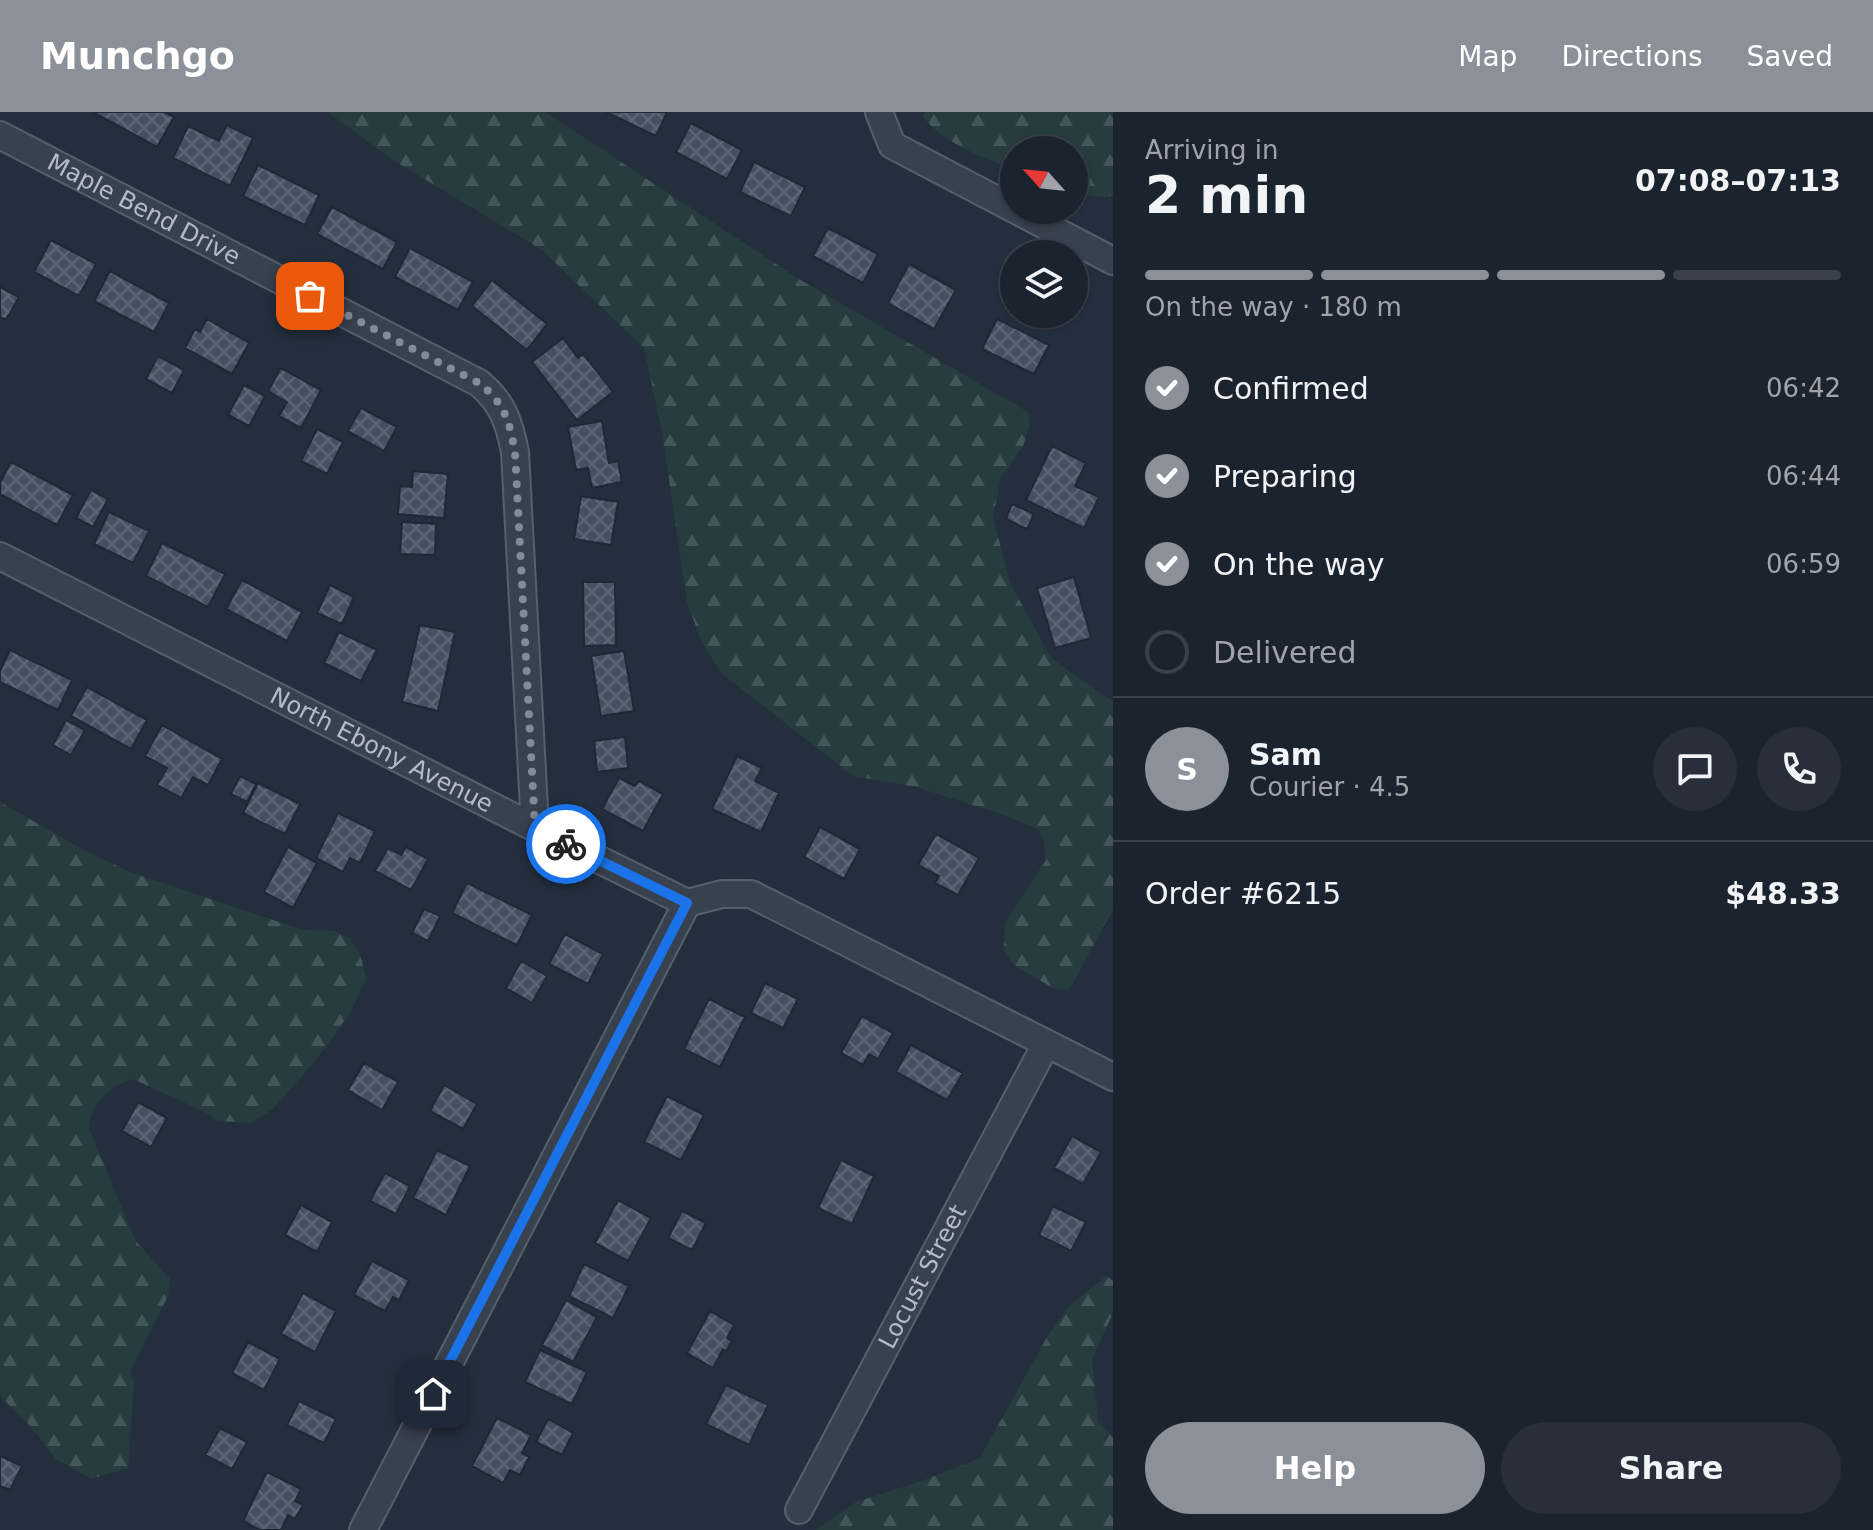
<!DOCTYPE html>
<html lang="en">
<head>
<meta charset="utf-8">
<style>
	:root { --surface:#1b232e; --page:#282f3a; --text:#f1f3f6; --muted:#a0a4aa; --line:#39404a; --accent:#8c9099 }
	body { margin:0; font-family:"DejaVu Sans",sans-serif; background:var(--page); color:var(--text); height:100vh; display:flex; flex-direction:column; font-size:30px; white-space:nowrap }
	* { box-sizing:border-box; margin:0 }
	p { font-size:26px; color:var(--muted) }
	.icon { flex:none; width:44px; height:44px; fill:none; stroke:currentColor; stroke-width:2; stroke-linecap:round; stroke-linejoin:round }
	.map { position:relative; flex:1; overflow:hidden }
	.side { display:flex; flex-direction:column; background:var(--surface); width:760px }
	.side>* { flex:none }
	.needle { width:52px; rotate:297deg }
	.fabs { position:absolute; left:1000px; top:24px; display:grid; gap:16px }
	.fabs a { display:grid; place-items:center; width:88px; height:88px; border-radius:50%; background:var(--surface); box-shadow:0 2px 6px #0004,0 0 0 2px var(--line); font-size:40px }
	.pin { position:absolute; display:grid; place-items:center; width:68px; height:68px; color:#fff; margin:-34px; border-radius:16px; box-shadow:0 4px 12px #0006 }
	.courier { position:absolute; display:grid; place-items:center; width:80px; height:80px; margin:-40px; border:6px solid #1a73e8; border-radius:50%; background:#fff; color:#222; box-shadow:0 2px 10px #0007 }
	.summary em { font-style:normal; font-weight:600 }
	.summary div { display:flex; flex-direction:column-reverse }
	.summary { display:flex; align-items:center; justify-content:space-between; height:136px; padding:0 32px }
	h1 { font-size:52px; font-weight:600; line-height:60px }
	.bar { display:grid; grid-template-columns:repeat(4,1fr); gap:12px 8px; align-content:center; height:96px; padding:0 32px }
	.bar i { height:10px; border-radius:6px; background:var(--line) }
	.bar .current { background:var(--accent) }
	.bar p { grid-column:span 4 }
	.line { display:flex; align-items:center; gap:20px; padding:0 32px; border-top:2px solid var(--line) }
	.line div { flex:1 }
	.round { display:grid; place-items:center; flex:none; width:84px; height:84px; border-radius:42px; background:var(--page) }
	ol { padding:0 32px; list-style:none }
	li { display:flex; align-items:center; gap:24px; height:88px }
	li p { margin-inline-start:auto }
	li .icon { padding:8px; border-radius:50%; background:var(--accent); color:#fff; stroke-width:4 }
	li:last-child { color:var(--muted) }
	li i { width:44px; height:44px; border:4px solid var(--line); border-radius:50% }
	.action { display:flex; gap:16px; margin-top:auto; padding:16px 32px }
	.action a { flex:1; height:92px; border-radius:48px; background:var(--accent); color:#fff; font-size:32px; font-weight:600; line-height:92px; text-align:center }
	.action a+a { background:var(--page); color:var(--text) }
	header { display:flex; align-items:center; gap:48px; box-sizing:border-box; height:112px; padding:0 40px; background:var(--accent); color:#fff }
	header strong { font-size:38px }
	nav { display:flex; gap:44px; margin-inline-start:auto; font-size:28px }
	main { display:flex; flex:1; min-height:0 }
	.map>svg:first-child { display:block }
</style>
</head>
<body>
<header>
<strong>Munchgo</strong>
<nav><a>Map</a><a>Directions</a><a>Saved</a></nav>
</header>
<main>
<div class="map">
<svg width="1113" height="1418" viewBox="0 0 1113 1418">
	<defs>
		<pattern id="forest-firs" width="22" height="20" patternUnits="userSpaceOnUse" patternTransform="scale(2)"><rect width="22" height="20" fill="#263c3f"/><path d="M5 1l3.5 6h-7zM16 11l3.5 6h-7z" fill="#435659"/></pattern>
		<pattern id="building-cross-hatch" width="8" height="8" patternUnits="userSpaceOnUse" patternTransform="scale(2)"><rect width="8" height="8" fill="#455162"/><path d="M0 0l8 8M0 8l8-8" fill="none" stroke="#5d6877"/></pattern>
	</defs>
	<rect width="100%" height="100%" fill="#242f3e"/>
	<path fill="url(#forest-firs)" d="M328 0H545L799 167 1028 300 1030 313 1023 334 1001 365 993 405 1010 471 1051 546 1113 590V797L1073 871 1067 878 1053 876 1014 853 1004 838 1005 811 1046 748 1044 729 1038 717 1001 702 916 675 853 664 720 560 701 528 687 490 662 320 644 236 542 138 393 48Z
		M925 0H1113V83L1106 85 1074 82V38H1014V58C986 47 939 29 923 4Z
		M0 690 89 741 133 761 303 818 334 819 350 826 361 845 366 867 350 901 320 943 273 997 250 1011 218 1009 203 999 133 967C110 974 90 991 89 1016L135 1128 170 1167 168 1184 130 1260 134 1269 128 1356 91 1367 56 1347 30 1314 0 1284Z
		M1106 1164 1113 1169V1201L1092 1247 1098 1310 1113 1325V1418H816L856 1390 922 1369 980 1346 1046 1227 1068 1195Z"/>
	<path fill="url(#building-cross-hatch)" stroke="#1f2835" stroke-width="2" d="M93 0H164L174 5 157 35Z
		M606 0H667L656 24Z
		M691 11 742 38 727 67 676 40Z
		M227 13 253 26 230 74 173 46 188 14 219 29Z
		M754 50 805 75 791 104 740 80Z
		M258 53 319 83 305 113 243 84Z
		M332 95 397 130 383 157 317 122Z
		M828 116 878 142 863 171 813 144Z
		M51 128 96 152 79 184 34 160Z
		M410 136 473 170 458 198 395 165Z
		M909 152 956 178 934 217 888 191Z
		M110 159 169 191 154 220 94 189Z
		M492 168 547 212 527 238 472 194Z
		M0 175 19 185 6 208 0 205Z
		M207 207 249 231 232 262 185 236 195 217 200 220Z
		M997 207 1049 233 1034 262 982 237Z
		M563 226 578 246 583 242 613 280 577 308 532 250Z
		M158 244 184 258 172 281 146 267Z
		M281 256 321 278 301 316 279 304 287 290 268 279Z
		M244 273 265 284 249 314 228 303Z
		M361 296 397 315 384 339 348 319Z
		M602 309 609 351 618 349 622 370 592 376 588 356 576 358 568 315Z
		M317 317 343 330 327 362 301 349Z
		M1052 334 1086 351 1075 374 1099 385 1084 416 1026 388Z
		M11 350 73 383 57 413 0 382V371Z
		M413 359 448 362 444 406 398 402 400 374 412 375Z
		M91 378 108 387 93 415 76 406Z
		M581 384 618 390 611 433 574 427Z
		M1012 392 1034 402 1027 417 1006 407Z
		M109 400 149 419 133 451 94 432Z
		M402 410 436 412 435 443 400 442Z
		M162 431 225 462 208 495 146 464Z
		M1074 465 1091 526 1055 536 1037 476Z
		M242 468 302 500 287 529 226 497Z
		M583 470H615L616 533 584 534Z
		M330 473 354 485 342 512 317 501Z
		M420 513 455 520 438 599 402 590Z
		M339 520 377 538 361 569 324 551Z
		M10 538 72 568 58 598 0 570V559Z
		M624 539 634 599 601 604 591 544Z
		M87 575 147 608 131 637 71 604Z
		M66 608 85 618 71 643 53 633Z
		M162 613 222 647 208 673 193 665 181 686 157 673 167 656 145 644Z
		M625 625 628 656 597 660 594 629Z
		M737 644 762 656 755 669 779 681 761 720 712 697Z
		M240 664 256 672 247 690 231 682Z
		M619 666 635 674 639 669 663 682 643 719 602 697Z
		M258 671 300 692 285 722 243 701Z
		M338 701 375 719 360 751 350 746 343 760 316 746Z
		M820 715 860 737 844 767 804 745Z
		M936 722 979 746 958 783 935 771 939 764 918 753Z
		M288 735 317 751 293 796 264 780Z
		M406 735 428 747 411 778 375 759 388 736 401 743Z
		M467 771 532 803 517 833 452 801Z
		M424 797 440 804 428 829 412 821Z
		M565 822 603 842 588 872 549 852Z
		M521 849 547 864 532 891 506 876Z
		M765 871 798 887 783 916 751 901Z
		M709 887 745 905 720 955 684 937Z
		M862 904 893 921 878 947 869 942 863 953 841 941Z
		M911 933 963 961 947 988 896 960Z
		M364 951 398 970 382 998 348 978Z
		M444 973 477 992 463 1017 430 999Z
		M667 984 704 1003 681 1048 644 1030Z
		M138 990 167 1006 151 1035 122 1019Z
		M1072 1024 1101 1040 1083 1072 1054 1056Z
		M437 1038 470 1054 446 1103 413 1086Z
		M841 1048 874 1064 852 1112 818 1096Z
		M385 1061 410 1074 396 1102 370 1089Z
		M618 1088 651 1106 628 1149 595 1131Z
		M301 1093 332 1110 317 1140 285 1123Z
		M1053 1094 1086 1110 1071 1139 1039 1123Z
		M682 1099 706 1111 692 1138 668 1126Z
		M372 1149 409 1168 399 1188 393 1185 385 1199 354 1183Z
		M584 1152 629 1174 613 1206 569 1184Z
		M303 1181 336 1199 315 1240 281 1222Z
		M566 1188 597 1205 573 1250 542 1233Z
		M710 1199 734 1213 727 1226 732 1229 726 1239 723 1237 713 1256 687 1241Z
		M248 1230 280 1247 264 1278 232 1261Z
		M540 1238 587 1260 572 1292 525 1270Z
		M726 1273 768 1293 749 1333 706 1312Z
		M299 1289 336 1307 324 1331 287 1313Z
		M497 1306 531 1323 522 1341 529 1345 520 1363 510 1358 503 1371 472 1354Z
		M548 1307 573 1321 562 1343 536 1330Z
		M220 1316 247 1330 232 1357 205 1343Z
		M0 1344 22 1354 10 1378 0 1374Z
		M267 1360 301 1377 295 1389 303 1393 295 1407 288 1403 281 1418H260L243 1409Z"/>
	<g fill="none" stroke-linecap="round" stroke-linejoin="round">
		<defs>
			<g id="street">
				<path d="M879 0 892 33 1014 97"/>
				<path id="s1" d="M0 23 479 271C503 291 509 310 515 340L535 716"/>
				<path d="M1016 98 1113 149"/>
				<path id="s2" d="M0 444 535 716 687 791 722 782H751L1113 965"/>
				<path id="s3" d="M799 1398 1046 932"/>
				<path d="M363 1418 687 791"/>
			</g>
		</defs>
		<use href="#street" stroke="#565f6c" stroke-width="30"/>
		<use href="#street" stroke="#38414e" stroke-width="26"/>
	</g>
	<g fill="none" stroke-linecap="round" stroke-linejoin="round">
		<path stroke="#828b98" stroke-width="8" stroke-dasharray="0 14.4" d="M310 184 479 271C505 292 509 308 515 340L535 716 566 732"/>
		<path stroke="#1a73e8" stroke-width="10" d="M433 1282 687 791 566 732"/>
	</g>
	<g text-anchor="middle" dominant-baseline="central" stroke-width="6" stroke-linejoin="round" paint-order="stroke">
		<g font-size="24" fill="#b4bcc9" stroke="#1d2633">
			<text stroke="none"><textPath href="#s1" startOffset="162">Maple Bend Drive</textPath></text>
			<text stroke="none"><textPath href="#s2" startOffset="428">North Ebony Avenue</textPath></text>
			<text stroke="none"><textPath href="#s3" startOffset="264">Locust Street</textPath></text>
		</g>
	</g>
</svg>
<div class="fabs">
<a><svg class="needle" viewBox="-14 -14 28 28"><path d="M0-13l5 13h-10z" fill="#e53935"/><path d="M0 13l5-13h-10z" fill="#a0a4aa"/></svg></a>
<a><svg class="icon" aria-label="layers" viewBox="0 0 24 24"><path d="M12 4l9 5-9 5-9-5zM3 14l9 5 9-5"/></svg></a>
</div>
<div class="pin" style="left:310px;top:184px;background:#ea580c"><svg class="icon" aria-label="bag" viewBox="0 0 24 24"><path d="M5 8h14l-1 12H6zM9 8a3 3 0 0 1 6 0"/></svg></div>
<div class="pin" style="left:433px;top:1282px;background:#1f2937"><svg class="icon" aria-label="home" viewBox="0 0 24 24"><path d="M3 11l9-7 9 7M6 9v11h12V9"/></svg></div>
<div class="courier" style="left:566px;top:732px"><svg class="icon" aria-label="bike" viewBox="0 0 24 24"><circle cx="6" cy="16" r="4"/><circle cx="18" cy="16" r="4"/><path d="M6 16l4-8h5l3 8M10 8l3 8H6M13 5h3"/></svg></div>
</div>
<section class="side">
<div class="summary"><div><h1>2 min</h1><p>Arriving in</p></div><em>07:08–07:13</em></div>
<div class="bar"><i class="current"></i><i class="current"></i><i class="current"></i><i></i><p>On the way · 180 m</p></div>
<ol>
<li><svg class="icon" aria-label="check" viewBox="0 0 24 24"><path d="M5 12l5 5 9-10"/></svg>Confirmed<p>06:42</p></li>
<li><svg class="icon" aria-label="check" viewBox="0 0 24 24"><path d="M5 12l5 5 9-10"/></svg>Preparing<p>06:44</p></li>
<li><svg class="icon" aria-label="check" viewBox="0 0 24 24"><path d="M5 12l5 5 9-10"/></svg>On the way<p>06:59</p></li>
<li><i></i>Delivered</li>
</ol>
<div class="line" style="height:144px"><b class="round" style="background:var(--accent);color:#fff">S</b><div><b>Sam</b><p>Courier · 4.5</p></div><a class="round"><svg class="icon" aria-label="chat" viewBox="0 0 24 24"><path d="M4 5h16v11H9l-5 4z"/></svg></a><a class="round"><svg class="icon" aria-label="phone" viewBox="0 0 24 24"><path d="M5 4h4l2 5-3 2q2 4 5 5l2-3 5 2v4C11 20 4 13 5 4z"/></svg></a></div>
<div class="line" style="height:104px"><div>Order #6215</div><b>$48.33</b></div>
<div class="action"><a>Help</a><a>Share</a></div>
</section>
</main>
</body>
</html>
